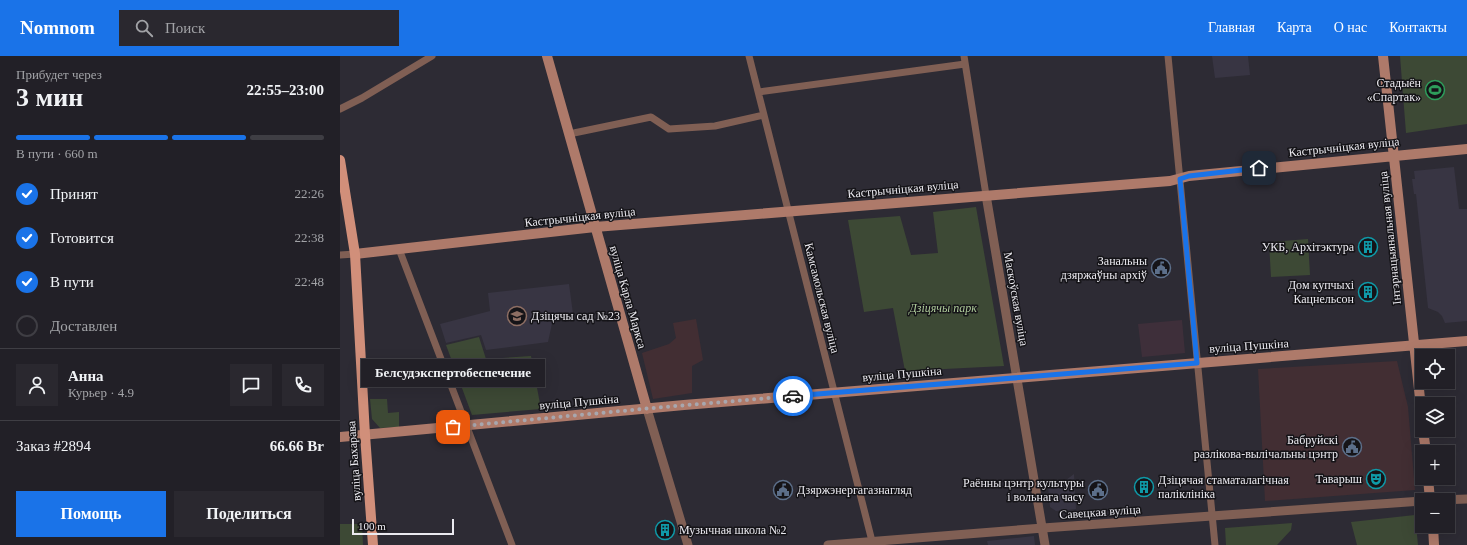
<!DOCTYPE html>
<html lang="ru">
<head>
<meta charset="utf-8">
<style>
	:root { --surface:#222027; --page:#2a282f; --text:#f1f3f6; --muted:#a2a3a7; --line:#3f3e44; --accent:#1a73e8 }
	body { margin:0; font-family:Georgia,serif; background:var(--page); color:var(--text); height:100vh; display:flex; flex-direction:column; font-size:15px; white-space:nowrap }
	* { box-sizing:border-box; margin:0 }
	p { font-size:13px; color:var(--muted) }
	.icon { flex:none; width:22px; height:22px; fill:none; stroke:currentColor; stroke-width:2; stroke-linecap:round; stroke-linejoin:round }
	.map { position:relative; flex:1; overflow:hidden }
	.details { display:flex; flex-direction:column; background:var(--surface); width:340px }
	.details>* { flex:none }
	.buttons { position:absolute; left:1075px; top:293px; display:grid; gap:8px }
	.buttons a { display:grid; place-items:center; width:40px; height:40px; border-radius:0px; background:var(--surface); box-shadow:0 4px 16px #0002,0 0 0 1px var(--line); font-size:20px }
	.scale { position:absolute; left:12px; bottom:10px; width:102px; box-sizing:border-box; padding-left:4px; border:2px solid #ebeaf0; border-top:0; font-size:11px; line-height:14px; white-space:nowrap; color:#ebeaf0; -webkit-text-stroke:3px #151418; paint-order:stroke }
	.pin { position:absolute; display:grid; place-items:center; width:34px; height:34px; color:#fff; margin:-17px; border-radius:8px; box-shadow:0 2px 6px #0006 }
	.courier { position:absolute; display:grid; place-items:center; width:40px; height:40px; margin:-20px; border:3px solid #1a73e8; border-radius:50%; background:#fff; color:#222; box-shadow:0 1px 5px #0007 }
	.bubble { position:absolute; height:28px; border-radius:0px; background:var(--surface); box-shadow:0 4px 16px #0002,0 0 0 1px var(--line); font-size:13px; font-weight:800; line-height:28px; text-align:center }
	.overview em { font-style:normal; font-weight:800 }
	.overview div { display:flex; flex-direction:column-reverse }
	.overview { display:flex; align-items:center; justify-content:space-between; height:68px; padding:0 16px }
	h1 { font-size:26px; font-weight:800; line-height:30px }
	.bar { display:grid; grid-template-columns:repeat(4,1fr); gap:6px 4px; align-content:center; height:48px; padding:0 16px }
	.bar i { height:5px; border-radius:3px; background:var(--line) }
	.bar .current { background:var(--accent) }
	.bar p { grid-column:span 4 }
	.line { display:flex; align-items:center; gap:10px; padding:0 16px; border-top:1px solid var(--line) }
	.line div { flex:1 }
	.round { display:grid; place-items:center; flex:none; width:42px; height:42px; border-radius:0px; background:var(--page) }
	ol { padding:0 16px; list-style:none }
	li { display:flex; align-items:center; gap:12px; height:44px }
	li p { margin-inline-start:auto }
	li .icon { padding:4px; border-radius:50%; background:var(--accent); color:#fff; stroke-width:4 }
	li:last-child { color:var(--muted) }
	li i { width:22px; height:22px; border:2px solid var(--line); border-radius:50% }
	.button { display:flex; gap:8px; margin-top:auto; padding:8px 16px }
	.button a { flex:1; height:46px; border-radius:0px; background:var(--accent); color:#fff; font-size:16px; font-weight:800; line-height:46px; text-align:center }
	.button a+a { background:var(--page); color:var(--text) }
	header { display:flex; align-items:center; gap:24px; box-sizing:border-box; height:56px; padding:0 20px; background:var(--accent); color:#fff }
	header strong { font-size:19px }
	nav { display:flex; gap:22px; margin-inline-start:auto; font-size:14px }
	.search { width:280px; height:36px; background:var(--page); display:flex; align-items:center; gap:10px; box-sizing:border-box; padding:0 14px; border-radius:0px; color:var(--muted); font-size:15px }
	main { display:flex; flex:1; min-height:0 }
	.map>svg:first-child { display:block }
</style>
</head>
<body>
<header>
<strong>Nomnom</strong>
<div class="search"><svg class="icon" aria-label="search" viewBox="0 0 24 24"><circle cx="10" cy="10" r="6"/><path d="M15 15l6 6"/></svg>Поиск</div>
<nav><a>Главная</a><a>Карта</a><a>О нас</a><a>Контакты</a></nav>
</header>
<main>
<section class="details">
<div class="overview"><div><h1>3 мин</h1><p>Прибудет через</p></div><em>22:55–23:00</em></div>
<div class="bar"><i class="current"></i><i class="current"></i><i class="current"></i><i></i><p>В пути · 660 m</p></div>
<ol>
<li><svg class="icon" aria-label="check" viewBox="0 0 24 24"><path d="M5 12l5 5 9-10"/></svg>Принят<p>22:26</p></li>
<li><svg class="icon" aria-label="check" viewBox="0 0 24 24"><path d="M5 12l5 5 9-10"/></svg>Готовится<p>22:38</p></li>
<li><svg class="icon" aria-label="check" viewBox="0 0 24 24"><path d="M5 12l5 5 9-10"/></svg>В пути<p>22:48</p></li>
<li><i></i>Доставлен</li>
</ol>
<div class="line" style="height:72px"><a class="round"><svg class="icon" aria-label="person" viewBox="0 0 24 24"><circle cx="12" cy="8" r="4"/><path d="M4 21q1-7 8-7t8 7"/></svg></a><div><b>Анна</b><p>Курьер · 4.9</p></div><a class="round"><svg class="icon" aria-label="chat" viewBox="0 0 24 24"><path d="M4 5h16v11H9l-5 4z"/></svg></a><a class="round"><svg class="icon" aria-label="phone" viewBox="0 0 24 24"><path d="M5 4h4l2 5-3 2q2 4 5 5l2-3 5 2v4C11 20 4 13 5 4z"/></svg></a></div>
<div class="line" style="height:52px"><div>Заказ #2894</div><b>66.66 Br</b></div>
<div class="button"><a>Помощь</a><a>Поделиться</a></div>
</section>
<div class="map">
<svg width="1127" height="489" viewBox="0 0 1127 489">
	<rect width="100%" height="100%" fill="#2d2b34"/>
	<path fill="#422e33" d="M356 263 363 304 352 310V337L313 343 302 297 329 288 336 282 333 267Z
		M1057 305 1068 351 1075 434 925 445 918 313Z"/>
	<path fill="#3e2f3a" d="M842 264 845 297 802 301 798 268Z"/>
	<path fill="#383543" d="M872 0H908L910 19 875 22Z
		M1114 111 1119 153H1127V265L1105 267 1102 260 1098 256 1088 252 1076 138H1074L1072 123H1075L1074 115Z
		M229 228 233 258 213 263 208 286 146 294 141 279 106 287 100 268 150 255 148 237Z
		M734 418 736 453 716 455 710 451 708 430 721 429 720 425 726 424Z
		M694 480 695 489H648L647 485Z"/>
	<path fill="#3d4935" d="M1060 0H1127V68L1066 77Z
		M636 151 664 310 565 315 553 252 524 256 508 164 560 160 571 199 598 197 593 156Z
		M968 183 970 219 931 221 929 186Z
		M139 281 146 303 191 300 201 353 132 359 106 289Z
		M30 343H47L48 357 59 356V371L40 372 32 363Z
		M1075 459 1078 489H1017L1011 466Z
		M952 467 951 474 937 489H886L885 472Z
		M0 468H22L23 489H0Z"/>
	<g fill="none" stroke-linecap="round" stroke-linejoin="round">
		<path stroke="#805f54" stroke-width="7" d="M409 0 533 489
			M624 0 646 139
			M828 0 875 489
			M419 36 625 8
			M0 53 22 42 92 0
			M229 78 311 61 329 73 375 70 424 59
			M59 193 172 489
			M0 199 15 198"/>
		<path stroke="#805f54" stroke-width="9" d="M646 139 705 489
			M307 353 348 489
			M1101 444 1127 443
			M488 489 703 472 1082 445"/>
		<path stroke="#ae7a6a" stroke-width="10" d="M207 0 307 353
			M1043 0 1082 361
			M15 198 255 171 830 125 849 120 1127 93
			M1083 374 1086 396
			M0 381 344 349 1127 285
			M1088 422 1090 444
			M1093 470 1094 489"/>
		<path stroke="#d18f7a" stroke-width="10" d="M0 104 15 198 25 379 33 489"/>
	</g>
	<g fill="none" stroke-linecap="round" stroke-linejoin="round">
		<path stroke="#a8a7ae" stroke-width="4" stroke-dasharray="0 7.2" d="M113 371 313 352 453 340"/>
		<path stroke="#1a73e8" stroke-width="5" d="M453 340 857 307 840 123 849 120 919 112"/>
	</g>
	<defs>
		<symbol id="stadium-ring" viewBox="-11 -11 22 22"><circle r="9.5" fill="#151418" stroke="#2e9e5b" stroke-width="1.5"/><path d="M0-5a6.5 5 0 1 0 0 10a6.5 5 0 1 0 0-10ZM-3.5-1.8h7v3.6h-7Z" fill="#2e9e5b"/></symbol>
		<symbol id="building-ring" viewBox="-11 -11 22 22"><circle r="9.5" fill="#151418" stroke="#0f9aa8" stroke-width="1.5"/><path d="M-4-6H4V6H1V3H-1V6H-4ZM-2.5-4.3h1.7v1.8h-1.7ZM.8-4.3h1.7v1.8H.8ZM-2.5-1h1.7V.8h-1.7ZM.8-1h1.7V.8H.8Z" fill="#0f9aa8"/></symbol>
		<symbol id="civic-ring" viewBox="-11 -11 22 22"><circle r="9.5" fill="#151418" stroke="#5c6f8a" stroke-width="1.5"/><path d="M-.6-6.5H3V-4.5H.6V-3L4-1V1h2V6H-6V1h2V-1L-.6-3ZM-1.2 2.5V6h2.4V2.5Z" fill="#5c6f8a"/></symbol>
		<symbol id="school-ring" viewBox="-11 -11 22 22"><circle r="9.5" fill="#151418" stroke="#8d6e63" stroke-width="1.5"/><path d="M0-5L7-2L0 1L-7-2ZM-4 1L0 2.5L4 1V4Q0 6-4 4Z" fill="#8d6e63"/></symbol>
		<symbol id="theatre-ring" viewBox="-11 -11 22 22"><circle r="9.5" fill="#151418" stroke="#0f9aa8" stroke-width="1.5"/><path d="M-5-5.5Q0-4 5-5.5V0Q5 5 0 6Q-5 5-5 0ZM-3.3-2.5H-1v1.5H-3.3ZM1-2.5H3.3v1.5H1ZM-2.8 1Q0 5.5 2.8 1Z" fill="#0f9aa8"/></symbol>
	</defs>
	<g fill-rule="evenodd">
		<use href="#stadium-ring" x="1084" y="23" width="22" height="22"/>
		<use href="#building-ring" x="1017" y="180" width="22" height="22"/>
		<use href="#civic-ring" x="810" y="201" width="22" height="22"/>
		<use href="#building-ring" x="1017" y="225" width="22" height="22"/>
		<use href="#school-ring" x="166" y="249" width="22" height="22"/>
		<use href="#civic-ring" x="1001" y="380" width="22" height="22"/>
		<use href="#theatre-ring" x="1025" y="412" width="22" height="22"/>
		<use href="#building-ring" x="793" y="420" width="22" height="22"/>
		<use href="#civic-ring" x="432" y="423" width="22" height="22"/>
		<use href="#civic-ring" x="747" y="423" width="22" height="22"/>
		<use href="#building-ring" x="314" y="463" width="22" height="22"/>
	</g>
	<g text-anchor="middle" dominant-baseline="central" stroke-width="3" stroke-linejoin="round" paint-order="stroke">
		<g font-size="12" fill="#ebeaf0" stroke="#151418" text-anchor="end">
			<text x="1081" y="27">Стадыён<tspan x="1081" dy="14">«Спартак»</tspan></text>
			<text x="1014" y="191">УКБ, Архітэктура</text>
			<text x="807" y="205">Занальны<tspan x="807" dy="14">дзяржаўны архіў</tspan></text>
			<text x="1014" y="229">Дом купчыхі<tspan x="1014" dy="14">Кацнельсон</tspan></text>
			<text x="191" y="260" text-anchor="start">Дзіцячы сад №23</text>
			<text x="998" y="384">Бабруйскі<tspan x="998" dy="14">разлікова-вылічальны цэнтр</tspan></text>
			<text x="1022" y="423">Таварыш</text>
			<text x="818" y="424" text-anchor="start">Дзіцячая стаматалагічная<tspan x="818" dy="14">паліклініка</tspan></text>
			<text x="744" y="427">Раённы цэнтр культуры<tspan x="744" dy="14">і вольнага часу</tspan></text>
			<text x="457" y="434" text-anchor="start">Дзяржэнергагазнагляд</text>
			<text x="339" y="474" text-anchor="start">Музычная школа №2</text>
		</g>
		<g font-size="12" fill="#ebeaf0" stroke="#151418">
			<text transform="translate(1004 91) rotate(-6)">Кастрычніцкая вуліца</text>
			<text transform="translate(563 133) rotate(-5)">Кастрычніцкая вуліца</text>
			<text transform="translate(240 161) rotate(-6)">Кастрычніцкая вуліца</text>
			<text transform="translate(1050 182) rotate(-96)">Інтэрнацыянальная вуліца</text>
			<text transform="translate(288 241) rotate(74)">вуліца Карла Маркса</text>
			<text transform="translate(482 242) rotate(76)">Камсамольская вуліца</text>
			<text transform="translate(676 243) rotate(80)">Маскоўская вуліца</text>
			<text transform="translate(909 290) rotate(-4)">вуліца Пушкіна</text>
			<text transform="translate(562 318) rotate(-5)">вуліца Пушкіна</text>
			<text transform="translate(239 346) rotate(-5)">вуліца Пушкіна</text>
			<text transform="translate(14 405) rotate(-94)">вуліца Бахарава</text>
			<text transform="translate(760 456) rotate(-4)">Савецкая вуліца</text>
		</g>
		<g font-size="12" font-style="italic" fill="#aeca9a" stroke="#151418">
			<text x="603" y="252">Дзіцячы парк</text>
		</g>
	</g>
</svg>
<div class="buttons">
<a><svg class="icon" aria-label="locate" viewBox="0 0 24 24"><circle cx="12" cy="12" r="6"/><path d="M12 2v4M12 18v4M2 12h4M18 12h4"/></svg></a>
<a><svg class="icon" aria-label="layers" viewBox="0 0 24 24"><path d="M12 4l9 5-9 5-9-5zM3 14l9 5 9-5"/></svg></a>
<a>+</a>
<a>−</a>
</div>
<div class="scale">100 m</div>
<div class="pin" style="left:113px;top:371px;background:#ea580c"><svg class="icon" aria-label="bag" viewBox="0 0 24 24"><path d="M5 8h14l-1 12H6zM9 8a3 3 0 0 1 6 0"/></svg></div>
<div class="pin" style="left:919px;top:112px;background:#1f2937"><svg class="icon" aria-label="home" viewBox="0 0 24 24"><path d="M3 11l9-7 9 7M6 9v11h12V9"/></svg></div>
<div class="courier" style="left:453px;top:340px"><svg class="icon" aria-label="car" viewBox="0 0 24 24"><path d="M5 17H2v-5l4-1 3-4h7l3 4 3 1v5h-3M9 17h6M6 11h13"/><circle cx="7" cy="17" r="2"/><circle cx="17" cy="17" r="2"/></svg></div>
<div class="bubble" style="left:21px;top:303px;width:184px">Белсудэкспертобеспечение</div>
</div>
</main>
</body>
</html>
